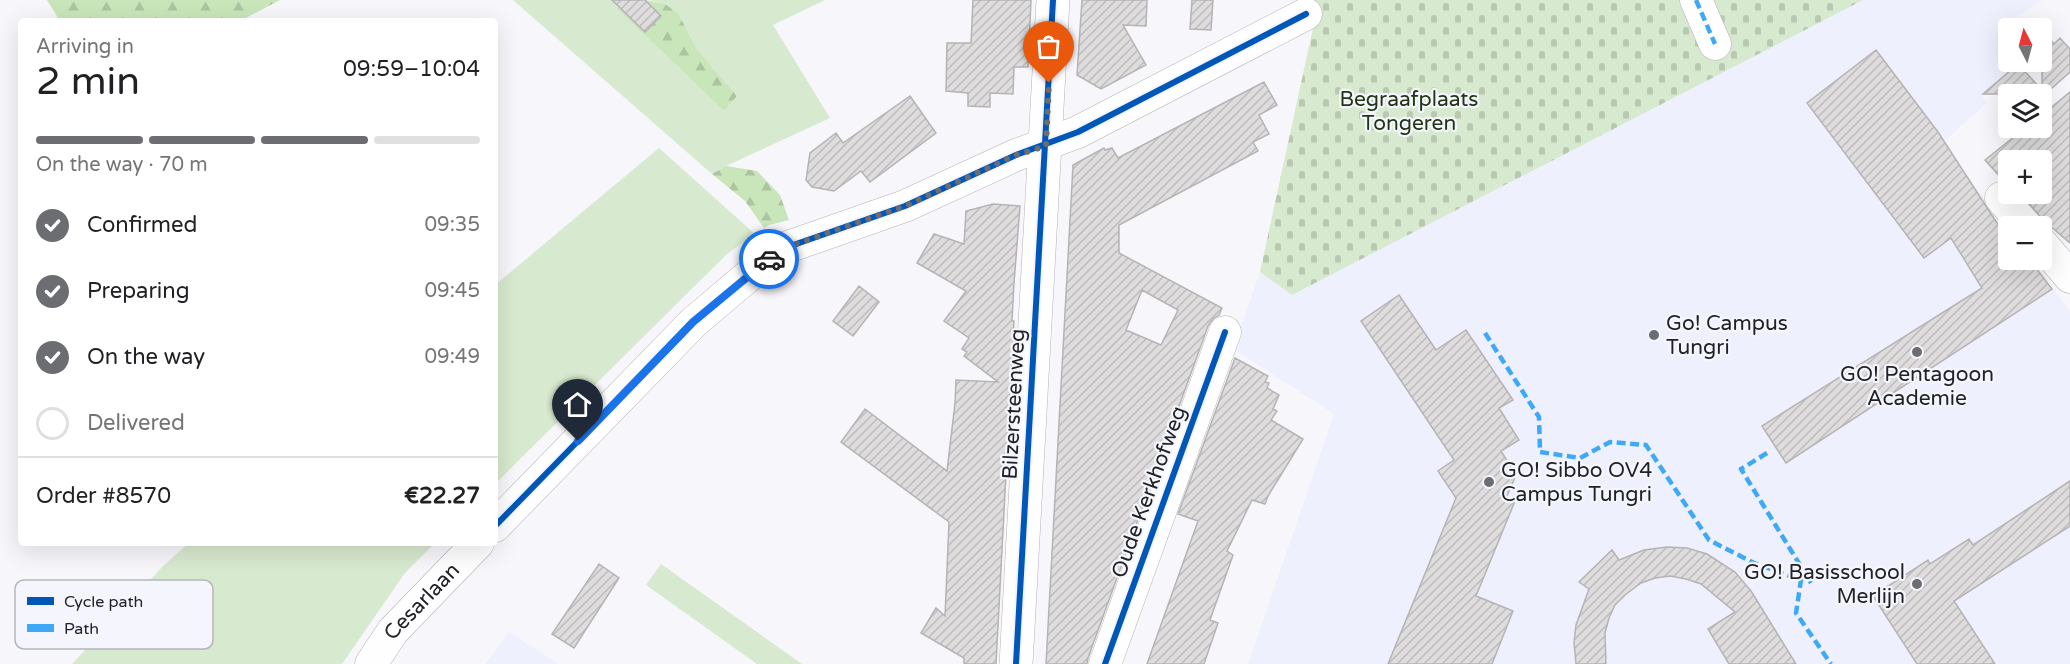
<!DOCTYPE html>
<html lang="en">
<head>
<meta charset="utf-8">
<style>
	:root { --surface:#fff; --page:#f6f6f6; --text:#202124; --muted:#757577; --line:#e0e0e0; --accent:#6c6d71 }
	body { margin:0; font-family:"Varela Round",sans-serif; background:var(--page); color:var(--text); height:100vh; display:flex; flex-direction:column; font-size:22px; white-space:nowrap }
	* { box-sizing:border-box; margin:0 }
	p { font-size:20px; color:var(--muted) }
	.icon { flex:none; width:33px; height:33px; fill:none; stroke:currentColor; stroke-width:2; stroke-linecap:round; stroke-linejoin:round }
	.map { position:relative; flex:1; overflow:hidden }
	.panel { position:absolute; left:18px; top:18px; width:480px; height:528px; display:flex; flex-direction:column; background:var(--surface); border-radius:6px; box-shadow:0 6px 24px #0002 }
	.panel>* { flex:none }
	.needle { width:39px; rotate:354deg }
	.buttons { position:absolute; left:1998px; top:18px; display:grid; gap:12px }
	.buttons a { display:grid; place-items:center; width:54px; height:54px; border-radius:6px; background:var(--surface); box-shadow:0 6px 24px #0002; font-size:30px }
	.pin { position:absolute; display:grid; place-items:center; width:51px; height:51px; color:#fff; margin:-62px -26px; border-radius:50% 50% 50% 0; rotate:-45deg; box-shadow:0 0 6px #0007 }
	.pin .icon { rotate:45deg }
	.courier { position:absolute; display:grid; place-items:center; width:60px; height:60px; margin:-30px; border:4px solid #1a73e8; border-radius:50%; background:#fff; color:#222; box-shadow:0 2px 8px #0007 }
	.summary em { font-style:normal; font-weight:600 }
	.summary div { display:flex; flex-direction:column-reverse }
	.summary { display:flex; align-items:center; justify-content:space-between; height:102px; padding:0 18px }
	h1 { font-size:39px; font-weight:600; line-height:45px }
	.bar { display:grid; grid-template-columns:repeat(4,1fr); gap:9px 6px; align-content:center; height:72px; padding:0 18px }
	.bar i { height:8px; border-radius:4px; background:var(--line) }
	.bar .selected { background:var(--accent) }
	.bar p { grid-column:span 4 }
	.line { display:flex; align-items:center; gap:15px; padding:0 18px; border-top:2px solid var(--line) }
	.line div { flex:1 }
	ol { padding:0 18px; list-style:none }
	li { display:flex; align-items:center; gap:18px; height:66px }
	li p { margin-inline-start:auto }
	li .icon { padding:6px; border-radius:50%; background:var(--accent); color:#fff; stroke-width:4 }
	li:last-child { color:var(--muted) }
	li i { width:33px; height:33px; border:3px solid var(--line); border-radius:50% }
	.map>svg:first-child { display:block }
</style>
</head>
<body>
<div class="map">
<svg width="2070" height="664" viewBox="0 0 2070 664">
	<defs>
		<pattern id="forest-firs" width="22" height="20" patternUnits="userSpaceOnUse" patternTransform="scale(1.5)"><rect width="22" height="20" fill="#c9e6ba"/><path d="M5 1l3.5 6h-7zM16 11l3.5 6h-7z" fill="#acc5a0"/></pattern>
		<pattern id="cemetery-stones" width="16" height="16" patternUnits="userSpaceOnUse" patternTransform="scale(1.5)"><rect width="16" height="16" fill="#d7e9ce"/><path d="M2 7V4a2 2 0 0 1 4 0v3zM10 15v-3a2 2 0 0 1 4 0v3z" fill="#b8c8b1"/></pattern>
		<pattern id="building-hatch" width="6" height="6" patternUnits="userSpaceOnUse" patternTransform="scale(1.5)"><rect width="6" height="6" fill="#dedcdc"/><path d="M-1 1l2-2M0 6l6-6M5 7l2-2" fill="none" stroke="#bebcbd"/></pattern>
	</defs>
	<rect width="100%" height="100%" fill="#f7f7fb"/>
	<path fill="#eff0fd" d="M1863 0H2043L1998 29 2008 42V62H2017L1982 96 1987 103 1942 143 2008 230V260H2031L2070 311V664H1248L1334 414 1233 349 1260 272 1292 295Z
		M509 632 559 664H485Z"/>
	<path fill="#d7e9ce" d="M513 0H644L616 8 724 111 737 96 697 49 678 13 665 4 648 0H825L773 25 830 118 726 166 712 174Z
		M659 148 755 234 727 254 495 484V285Z
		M189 543H435L405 573 342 664H72L163 566Z
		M661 564 802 664H757L646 585Z"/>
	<path fill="url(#forest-firs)" d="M47 0H280L240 21H60Z
		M644 0 665 4 678 13 697 49 737 96 724 111 616 8Z
		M726 166 757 171 780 195 789 220 769 225 764 228 745 201 712 174Z"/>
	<path fill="url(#cemetery-stones)" d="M1303 0H1863L1292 295 1260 272 1313 28Z"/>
	<path fill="url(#building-hatch)" stroke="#b5b3b4" stroke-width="1.5" fill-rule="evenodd" d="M612 0H645L661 16 645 32Z
		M973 0H1031L1028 67H1014L1013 94 990 93V107L968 106V93L946 91 947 43H971Z
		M1082 0H1147L1146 26 1123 25 1146 65 1101 89 1077 75Z
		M1192 0H1213L1211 30 1190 29Z
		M2042 30 2054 44 2060 38 2070 49V72L2042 97V94H1983L2018 64 2042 90Z
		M1876 50 1938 132 2008 240V266L2023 260H2030L2052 289 1786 463 1762 426 1982 288 1951 238 1924 258 1807 103Z
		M1264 82 1277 105 1259 115 1269 134 1253 142 1258 151 1119 225V253L1222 308 1219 315 1213 319 1208 326 1088 658 1087 664H1046L1073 165 1104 148 1105 150 1112 148 1118 158ZM1142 290 1178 310 1161 345 1126 330Z
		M2070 92V243L2043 220 2021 194H2042V160H2008V182L2004 181 1985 160 2025 128H2042V115Z
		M910 96 936 133 870 182 861 171 834 191 812 187 806 180 810 153 836 133 843 143Z
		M993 204 1020 206 1014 283 1012 321H1014L996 664H964V658L921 633 936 608 945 616 949 522 841 442 865 409 947 471 955 403 956 380 998 382 964 356 967 352 962 349 969 338 944 321 966 291 917 263 934 234 964 244 966 211Z
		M859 286 879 302 853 336 833 321Z
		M1399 295 1436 350 1466 330 1513 400 1499 408 1519 440 1501 451 1516 475 1506 498 1515 501 1476 596 1513 611 1492 664H1388L1456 498 1438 471 1454 460 1361 321Z
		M1235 358 1268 376 1265 382 1269 383 1267 388 1279 395 1273 409 1277 411 1271 420 1303 439 1268 496 1265 504 1252 500 1227 551 1233 555 1210 620 1218 623 1204 664H1147L1198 521 1178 514Z
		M2070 481V526L1954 601 1995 664H1917L1873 596 1928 560 1930 564 1969 539 1973 545Z
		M1667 547 1687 548 1707 554 1735 572 1751 591 1796 664H1729L1708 629 1735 612 1701 584 1686 579 1670 576 1655 578 1641 583 1625 595 1615 605 1609 618 1605 633 1606 664H1576L1574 642 1576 625 1589 589 1579 582 1612 550 1619 560 1644 550Z
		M599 564 619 578 574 648 552 634Z"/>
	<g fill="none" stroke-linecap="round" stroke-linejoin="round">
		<defs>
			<g id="minor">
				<path d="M1696 0 1715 44"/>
				<path d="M2001 198 2026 226"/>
				<path d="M2042 244 2070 277"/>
				<path d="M495 526 694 322 779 250 905 206 1016 155 1078 132 1306 14"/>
				<path id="s1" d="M371 664 393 631 478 543"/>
				<path d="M1105 664 1225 332"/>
			</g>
			<path id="major" d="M1016 664 1053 0"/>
		</defs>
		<use href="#minor" stroke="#b4b4b8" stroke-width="33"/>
		<use href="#major" stroke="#b4b4b8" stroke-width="34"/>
		<use href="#minor" stroke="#fefefe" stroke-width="32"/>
		<use href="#major" stroke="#fefefe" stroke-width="33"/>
		<path stroke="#3fa9f5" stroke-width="4.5" stroke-dasharray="9 4.5" stroke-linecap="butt" d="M1696 0 1715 44
			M1485 333 1539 417 1540 452 1580 458 1610 442 1646 445 1709 540 1754 563 1801 580 1796 613 1831 664
			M1767 453 1741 469 1811 583"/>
		<defs>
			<path id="cycleway" d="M495 526 694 322 779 250 905 206 1016 155 1078 132 1306 14
				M1016 664 1053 0
				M1105 664 1225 332"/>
		</defs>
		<use href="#cycleway" stroke="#f5f6fd" stroke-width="10"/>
		<use href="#cycleway" stroke="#0057b8" stroke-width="6"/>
	</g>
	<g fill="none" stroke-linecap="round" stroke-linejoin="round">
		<path stroke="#6c6d71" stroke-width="6" stroke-dasharray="0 10.8" d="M769 259 779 250 905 206 1016 155 1046 146 1049 83"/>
		<path stroke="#1a73e8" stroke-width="8" d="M578 441 693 322 769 259"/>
	</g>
	<g fill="#6c6d71" stroke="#f5f6fd" stroke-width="2">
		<circle cx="1654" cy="335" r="6"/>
		<circle cx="1917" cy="352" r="6"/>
		<circle cx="1489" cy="482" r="6"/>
		<circle cx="1917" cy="584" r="6"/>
	</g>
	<g text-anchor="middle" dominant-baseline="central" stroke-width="4.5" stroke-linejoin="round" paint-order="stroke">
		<g font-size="21" fill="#223614" stroke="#f5f6fd">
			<text x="1409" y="99">Begraafplaats<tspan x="1409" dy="24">Tongeren</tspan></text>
		</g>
		<g font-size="21" fill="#212226" stroke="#f5f6fd" text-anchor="start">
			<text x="1666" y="323">Go! Campus<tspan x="1666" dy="24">Tungri</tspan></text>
			<text x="1917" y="374" text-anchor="middle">GO! Pentagoon<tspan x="1917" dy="24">Academie</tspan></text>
			<text x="1501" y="470">GO! Sibbo OV4<tspan x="1501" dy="24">Campus Tungri</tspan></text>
			<text x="1905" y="572" text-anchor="end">GO! Basisschool<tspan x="1905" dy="24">Merlijn</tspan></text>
		</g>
		<g font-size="21" fill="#212226" stroke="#f5f6fd">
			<text transform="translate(1014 404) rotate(-87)">Bilzersteenweg</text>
			<text transform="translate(1149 492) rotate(-70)">Oude Kerkhofweg</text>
			<text stroke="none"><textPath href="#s1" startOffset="81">Cesarlaan</textPath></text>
		</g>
	</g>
	<rect x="15" y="580" width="198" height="69" rx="9" fill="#f5f6fd" stroke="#b5b6bc" stroke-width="1.5"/>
	<rect x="27" y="597" width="27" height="8" fill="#0057b8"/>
	<rect x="27" y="624" width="27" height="8" fill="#3fa9f5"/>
	<g font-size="16" fill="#212226">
		<text x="64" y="607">Cycle path</text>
		<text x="64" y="634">Path</text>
	</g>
</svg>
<div class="buttons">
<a><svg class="needle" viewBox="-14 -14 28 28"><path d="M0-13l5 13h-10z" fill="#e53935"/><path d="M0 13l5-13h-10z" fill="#757577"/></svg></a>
<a><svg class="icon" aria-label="layers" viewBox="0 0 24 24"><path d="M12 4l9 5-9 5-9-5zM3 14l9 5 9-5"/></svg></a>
<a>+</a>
<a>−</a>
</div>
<div class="pin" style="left:1049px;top:83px;background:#ea580c"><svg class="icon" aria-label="bag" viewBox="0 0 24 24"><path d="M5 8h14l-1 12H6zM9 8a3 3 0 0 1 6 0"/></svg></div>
<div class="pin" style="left:578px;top:441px;background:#1f2937"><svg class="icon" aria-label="home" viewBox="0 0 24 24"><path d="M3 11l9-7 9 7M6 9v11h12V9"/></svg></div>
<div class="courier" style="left:769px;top:259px"><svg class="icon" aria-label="car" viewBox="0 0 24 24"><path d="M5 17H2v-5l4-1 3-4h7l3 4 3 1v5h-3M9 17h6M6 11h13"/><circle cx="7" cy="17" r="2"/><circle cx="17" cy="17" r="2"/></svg></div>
<section class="panel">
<div class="summary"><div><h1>2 min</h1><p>Arriving in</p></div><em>09:59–10:04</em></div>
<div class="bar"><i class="selected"></i><i class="selected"></i><i class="selected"></i><i></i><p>On the way · 70 m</p></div>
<ol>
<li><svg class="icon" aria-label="check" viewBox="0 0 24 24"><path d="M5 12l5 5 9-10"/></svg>Confirmed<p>09:35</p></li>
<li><svg class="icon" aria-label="check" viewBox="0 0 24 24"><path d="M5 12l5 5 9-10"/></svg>Preparing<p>09:45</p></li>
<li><svg class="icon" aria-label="check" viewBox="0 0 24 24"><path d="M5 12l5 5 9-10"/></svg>On the way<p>09:49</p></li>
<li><i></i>Delivered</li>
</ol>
<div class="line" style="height:78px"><div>Order #8570</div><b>€22.27</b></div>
</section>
</div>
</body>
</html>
